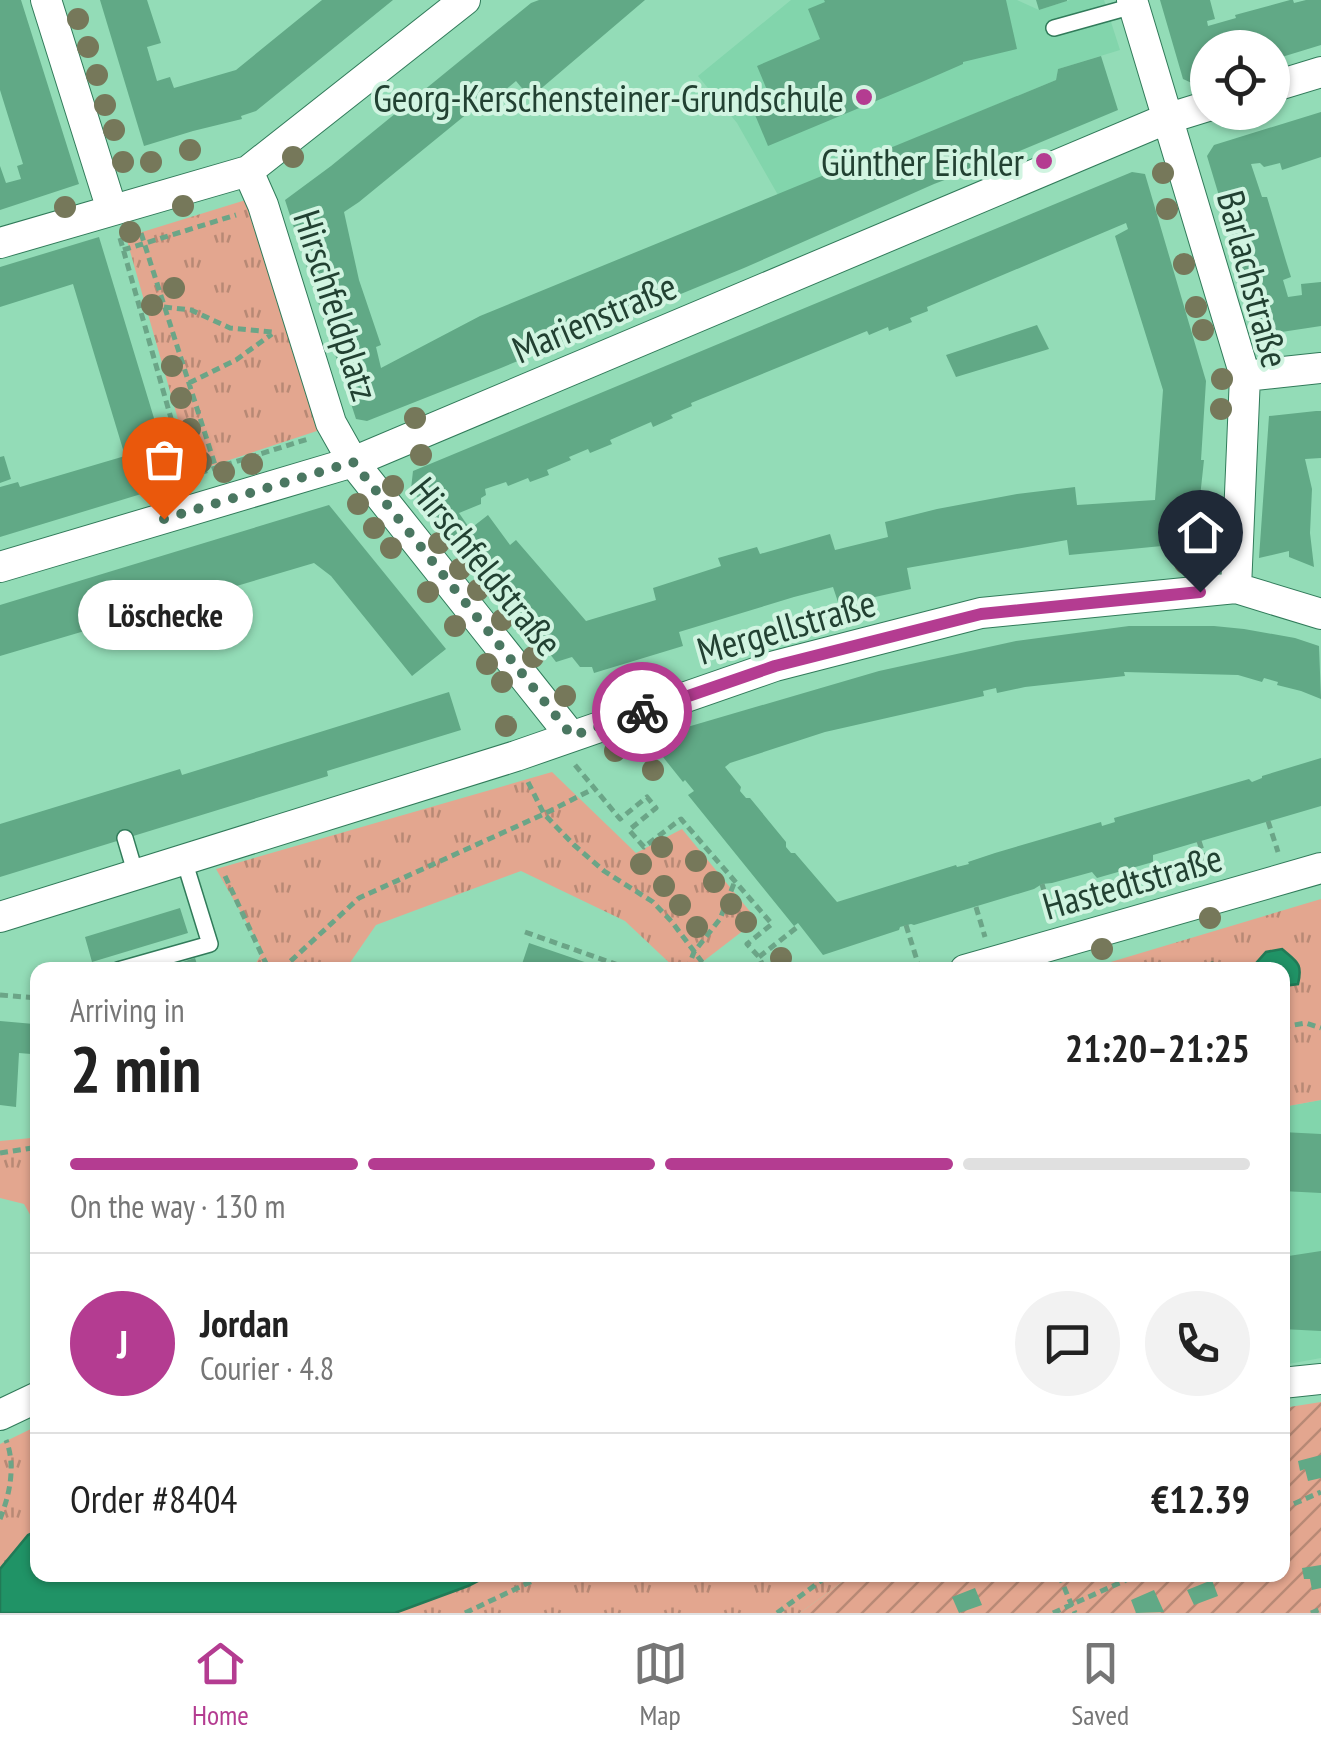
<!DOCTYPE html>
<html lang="en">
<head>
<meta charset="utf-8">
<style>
	:root { --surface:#fff; --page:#f2f2f2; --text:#222; --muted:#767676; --line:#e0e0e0; --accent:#b43c91 }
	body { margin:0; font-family:"PT Sans Narrow",sans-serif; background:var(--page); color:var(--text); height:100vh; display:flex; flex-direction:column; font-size:38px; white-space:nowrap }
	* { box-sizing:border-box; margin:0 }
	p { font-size:32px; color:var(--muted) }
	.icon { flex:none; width:55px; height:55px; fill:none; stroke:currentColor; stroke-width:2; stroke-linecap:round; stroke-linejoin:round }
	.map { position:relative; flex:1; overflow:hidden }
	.drawer { position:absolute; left:30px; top:962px; width:1260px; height:620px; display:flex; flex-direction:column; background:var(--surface); border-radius:20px; box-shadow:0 2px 8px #0004 }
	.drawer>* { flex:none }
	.fabs { position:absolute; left:1190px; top:30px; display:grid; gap:20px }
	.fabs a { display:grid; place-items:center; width:100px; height:100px; border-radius:50%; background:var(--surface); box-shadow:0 2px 8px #0004; font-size:50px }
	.pin { position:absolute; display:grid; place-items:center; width:85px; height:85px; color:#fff; margin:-102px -42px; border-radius:50% 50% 50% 0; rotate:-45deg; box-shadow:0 0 10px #0007 }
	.pin .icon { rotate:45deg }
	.courier { position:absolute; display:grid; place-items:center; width:100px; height:100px; margin:-50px; border:8px solid #b43c91; border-radius:50%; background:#fff; color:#222; box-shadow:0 2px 12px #0007 }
	.bubble { position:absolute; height:70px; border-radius:35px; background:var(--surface); box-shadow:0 2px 8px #0004; font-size:32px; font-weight:800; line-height:70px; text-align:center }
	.head em { font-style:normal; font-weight:800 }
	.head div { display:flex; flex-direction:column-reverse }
	.head { display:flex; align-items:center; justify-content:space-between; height:170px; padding:0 40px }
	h1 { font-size:65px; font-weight:800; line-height:75px }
	.bar { display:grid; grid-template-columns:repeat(4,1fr); gap:15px 10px; align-content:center; height:120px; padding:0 40px }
	.bar i { height:12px; border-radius:8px; background:var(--line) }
	.bar .selected { background:var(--accent) }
	.bar p { grid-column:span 4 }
	.line { display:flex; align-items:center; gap:25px; padding:0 40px; border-top:2px solid var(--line) }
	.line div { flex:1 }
	.round { display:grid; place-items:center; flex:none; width:105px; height:105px; border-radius:52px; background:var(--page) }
	.tabs { display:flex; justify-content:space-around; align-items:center; height:140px; border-top:2px solid var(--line); background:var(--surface); font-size:28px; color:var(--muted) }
	.tabs a { display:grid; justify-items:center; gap:5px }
	.tabs .selected { color:var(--accent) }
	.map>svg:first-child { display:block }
</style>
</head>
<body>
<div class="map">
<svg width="1321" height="1613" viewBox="0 0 1321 1613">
	<defs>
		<pattern id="park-tufts" width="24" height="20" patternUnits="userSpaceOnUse" patternTransform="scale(2.5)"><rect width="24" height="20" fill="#e3a68f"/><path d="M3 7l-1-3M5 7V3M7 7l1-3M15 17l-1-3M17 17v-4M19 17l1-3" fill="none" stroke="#b88975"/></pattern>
		<pattern id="garden-furrows" width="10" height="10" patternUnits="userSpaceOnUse" patternTransform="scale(2.5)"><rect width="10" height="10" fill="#e3a68f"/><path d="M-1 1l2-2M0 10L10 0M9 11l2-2" fill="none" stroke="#b88975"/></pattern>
	</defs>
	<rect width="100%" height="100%" fill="#93dcb7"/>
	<path fill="#82d5ac" d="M791 0H1017L1039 10 1070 0H1104L1120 50 1058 69 1056 80 778 195 737 123 698 76Z
		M1321 1100V1358L1283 1365 1282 1107Z"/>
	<path fill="url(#park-tufts)" d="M249 199 323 429 193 472 126 237Z
		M552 772 636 853 682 829 757 920 692 970H677L625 921 521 871 376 925 345 970H252L263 951 216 869Z
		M1321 899V1100L1283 1107V986L1289 987 1298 963 1282 949 1266 952 1250 970H1084Z
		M37 1135V1227L24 1204 0 1198V1141L31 1138Z
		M37 1426V1531L28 1535 0 1569V1444Z
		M490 1575H852L800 1613H395L468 1586Z"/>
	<path fill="url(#garden-furrows)" d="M1321 1402V1613H800L852 1575H1282L1283 1408Z"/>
	<path fill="#209366" stroke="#217a56" stroke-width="2.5" d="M1282 949C1297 962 1303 963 1298 984L1283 986 1282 970H1250L1266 952Z
		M37 1531 38 1575H490L468 1586 395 1613H0V1569L28 1535Z"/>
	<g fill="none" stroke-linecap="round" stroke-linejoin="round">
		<path stroke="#217a56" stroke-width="9" d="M1212 966 1214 970"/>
	</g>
	<path fill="#61a986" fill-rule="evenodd" d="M0 0H21L79 184 0 210V166L6 183 21 179 17 166 23 164 0 90Z
		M100 0H147L161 43 147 47 157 81 170 77 174 88 236 70 322 0H393L256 111 241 116 242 119 193 131 144 146Z
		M539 0H645L530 98 516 81 483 109 479 104 359 202 344 212 359 280 381 345 376 347 381 368 480 316 1056 80 1058 69 1101 56 1118 110 1003 158 934 184 744 268 501 368 367 421 356 419 285 200 331 166 531 3Z
		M824 0H1006L1017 49 963 62V64L924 81 768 146 748 98 767 90 757 66 820 39 808 9 825 2Z
		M1036 0H1067V1L1039 10Z
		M1160 0H1210L1215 19 1207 21 1208 26 1236 18 1235 15 1290 0H1293L1294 3 1306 0H1321V45L1272 60V48H1208V80L1194 84 1183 79Z
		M1321 112V157L1282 170 1280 163 1264 167 1260 163 1251 164 1262 197H1267L1286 261 1291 277 1283 280 1288 297 1302 295 1301 284 1321 282V326L1261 335 1207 156 1214 145Z
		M1132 172 1145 174 1206 381 1201 460H1204L1197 525 1178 524 1175 534 1171 537H1162V546L1069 555 1067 540 907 568 911 589 839 605 833 587 794 597 679 632 683 646 594 673 592 667H580L572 657 556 662 534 633 530 637 482 576 483 575 453 543 411 489 413 471ZM1126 223 1128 229 1115 236 1163 390 1155 500 1077 505 1075 487 1017 494 937 509 885 522 888 537 835 550 830 534 760 554 757 547 718 558 721 566 653 588 656 600 586 621 516 540 510 545 488 515 470 529 459 513 481 504V498L486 495 485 489 506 482 508 486 528 478 530 482 549 475 547 470 571 460 569 457 588 449 590 453 612 444 610 440 651 422 653 427 673 418 671 415 692 406 691 403 867 331 869 335 888 327 889 331 912 322 910 318 928 311 927 307Z
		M99 237 174 484 0 537V487L18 482 20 487 125 456 73 284 0 307V267Z
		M1037 325 1049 349 956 377 946 355Z
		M1316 411H1321V458L1305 459 1312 489 1310 533 1314 567 1289 557V551L1259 558 1269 416Z
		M4 456 11 479 0 483V457Z
		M329 505 446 649 412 676 331 576 314 563 0 656V605Z
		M1129 626H1214L1244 629 1295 638 1319 646 1321 699 1301 691 1277 685 1278 682 1264 678 1262 682 1238 675 1124 672 1125 676 1025 687 997 693 996 688 983 691 984 696 825 732 730 763 725 767 741 787 740 791 746 798H750L786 842V847L791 853H795L837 902 956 865 957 867 969 864 968 862 995 853 1101 822 1102 826 1115 822 1114 818 1249 779 1252 782 1262 778V776L1321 758V806L1153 855V862L1097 878 1092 872 1052 883 1042 884 1034 889 914 925 911 924 900 927 899 930 823 955 798 923 794 926 688 795 694 791 685 780 683 782 655 747 660 735 879 671 1016 641Z
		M449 692 461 730 327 771 328 776 0 877V824L180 769 182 775Z
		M180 908 188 933 92 962 85 937Z
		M529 943 605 969V970H520Z
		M195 958 199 970H160V969Z
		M0 1021 34 1024 31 1054 19 1053 16 1107 0 1105Z
		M1282 1132 1321 1134V1193L1282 1191Z
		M1321 1251V1331L1282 1329V1257Z
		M1321 1455V1478L1308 1481 1305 1469 1300 1471 1298 1461Z
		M1321 1565V1588L1312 1590 1310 1579H1304L1302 1568Z
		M1212 1580 1218 1596 1194 1605 1187 1590Z
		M975 1588 982 1605 959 1613 952 1597Z
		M1154 1590 1164 1612 1136 1613 1131 1600Z"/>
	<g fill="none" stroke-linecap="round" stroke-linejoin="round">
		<defs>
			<path id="lane" d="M1054 28 1133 6
				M125 838 136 875
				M118 970 210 944 184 860"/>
			<path id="street" d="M46 0 112 210
				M1132 0 1245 376 1236 588
				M1272 87 1321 72
				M248 171 263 205 331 423 353 462 571 736
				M0 243 248 171 465 0
				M1245 376 1321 368
				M0 567 353 462 1166 119 1208 106
				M0 917 516 756 775 666 981 613 1236 588 1321 614
				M965 970 1321 868
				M1282 1383 1321 1379
				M0 1415 38 1397"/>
		</defs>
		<use href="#lane" stroke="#317b5a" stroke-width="18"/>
		<use href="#street" stroke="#317b5a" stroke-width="32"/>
		<path stroke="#6ba587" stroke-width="5" stroke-dasharray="8 5" stroke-linecap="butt" d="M141 233 216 468
			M120 238 189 482
			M123 250 236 215
			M164 307 191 310 230 328 273 332
			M189 383 236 360 272 334
			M187 477 308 439
			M575 765 620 819 647 797 656 808 629 830 644 847 681 819 772 924 747 944 759 957 765 970
			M528 782 544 814 574 845 604 871 653 902 672 922 702 962 712 970
			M1268 821 1278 852
			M1199 841 1209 872
			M1123 871 1130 892
			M225 876 269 970
			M1042 884 1051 914
			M976 907 985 937
			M906 925 920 970
			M525 932 632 970
			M759 957 800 925
			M281 970 359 898 544 814 593 789
			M687 970 694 952 720 919 735 881
			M0 995 38 998
			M1282 1027 1306 1023 1321 1028
			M0 1153 38 1147
			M1282 1509 1321 1492
			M0 1519C10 1494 16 1465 6 1440
			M1059 1575 1075 1613
			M465 1613 545 1575
			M777 1613 829 1575
			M1053 1613 1137 1575
			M1311 1613 1321 1609"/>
		<use href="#lane" stroke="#fff" stroke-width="15"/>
		<use href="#street" stroke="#fff" stroke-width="30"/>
	</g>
	<g fill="#76785a">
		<circle cx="78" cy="19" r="11"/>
		<circle cx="88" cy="47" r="11"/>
		<circle cx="97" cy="75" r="11"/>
		<circle cx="105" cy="105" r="11"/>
		<circle cx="114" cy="130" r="11"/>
		<circle cx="190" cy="150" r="11"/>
		<circle cx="293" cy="157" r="11"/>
		<circle cx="123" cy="162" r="11"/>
		<circle cx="151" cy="162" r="11"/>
		<circle cx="1163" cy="173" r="11"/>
		<circle cx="183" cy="206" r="11"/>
		<circle cx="65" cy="207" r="11"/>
		<circle cx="1167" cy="209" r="11"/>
		<circle cx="130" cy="232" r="11"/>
		<circle cx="1184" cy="264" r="11"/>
		<circle cx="174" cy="288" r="11"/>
		<circle cx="152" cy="305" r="11"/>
		<circle cx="1196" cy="307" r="11"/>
		<circle cx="1203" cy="330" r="11"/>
		<circle cx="172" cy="366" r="11"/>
		<circle cx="1222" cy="379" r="11"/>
		<circle cx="181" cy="398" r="11"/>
		<circle cx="1221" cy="409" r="11"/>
		<circle cx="415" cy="418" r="11"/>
		<circle cx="190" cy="429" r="11"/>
		<circle cx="421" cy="455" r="11"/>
		<circle cx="201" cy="462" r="11"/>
		<circle cx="252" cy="464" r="11"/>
		<circle cx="224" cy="472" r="11"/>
		<circle cx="393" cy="486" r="11"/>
		<circle cx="166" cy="498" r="11"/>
		<circle cx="358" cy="504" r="11"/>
		<circle cx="374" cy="528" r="11"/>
		<circle cx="1214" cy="533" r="11"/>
		<circle cx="439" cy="543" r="11"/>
		<circle cx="391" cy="548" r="11"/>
		<circle cx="1185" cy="563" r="11"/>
		<circle cx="460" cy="569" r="11"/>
		<circle cx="478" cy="590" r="11"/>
		<circle cx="428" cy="592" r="11"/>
		<circle cx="502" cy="620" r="11"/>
		<circle cx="455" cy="626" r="11"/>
		<circle cx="533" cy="657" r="11"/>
		<circle cx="487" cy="664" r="11"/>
		<circle cx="502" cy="682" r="11"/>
		<circle cx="565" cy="696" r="11"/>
		<circle cx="506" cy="726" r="11"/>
		<circle cx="615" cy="751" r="11"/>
		<circle cx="653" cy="770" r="11"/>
		<circle cx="662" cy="847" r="11"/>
		<circle cx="696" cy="861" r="11"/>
		<circle cx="641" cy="864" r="11"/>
		<circle cx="714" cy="882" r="11"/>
		<circle cx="664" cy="886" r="11"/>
		<circle cx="731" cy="904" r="11"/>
		<circle cx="680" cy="905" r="11"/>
		<circle cx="1210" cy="918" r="11"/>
		<circle cx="746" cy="922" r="11"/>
		<circle cx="697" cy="927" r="11"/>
		<circle cx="1102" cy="949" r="11"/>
		<circle cx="781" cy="958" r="11"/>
	</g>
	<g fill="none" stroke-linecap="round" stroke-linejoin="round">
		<path stroke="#4a7761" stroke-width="10" stroke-dasharray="0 18" d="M164 519 353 462 572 736 642 712"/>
		<path stroke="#b43c91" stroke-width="12" d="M642 712 775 666 981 614 1200 592"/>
	</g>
	<g fill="#b43c91" stroke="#d1f4e1" stroke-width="4">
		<circle cx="864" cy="97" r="10"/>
		<circle cx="1044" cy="161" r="10"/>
	</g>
	<g text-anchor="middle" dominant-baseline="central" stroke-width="8" stroke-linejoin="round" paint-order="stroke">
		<g font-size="38" fill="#224132" stroke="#d1f4e1" text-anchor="end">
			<text x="844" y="97">Georg-Kerschensteiner-Grundschule</text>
			<text x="1024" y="161">Günther Eichler</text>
		</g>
		<g font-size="38" fill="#224132" stroke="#d1f4e1">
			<text transform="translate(1254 279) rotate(75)">Barlachstraße</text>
			<text transform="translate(337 305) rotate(72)">Hirschfeldplatz</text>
			<text transform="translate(594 317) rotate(-23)">Marienstraße</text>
			<text transform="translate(487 566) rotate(51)">Hirschfeldstraße</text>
			<text transform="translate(786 626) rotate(-16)">Mergellstraße</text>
			<text transform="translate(1132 881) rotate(-16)">Hastedtstraße</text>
		</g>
	</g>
</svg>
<div class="fabs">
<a><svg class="icon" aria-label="locate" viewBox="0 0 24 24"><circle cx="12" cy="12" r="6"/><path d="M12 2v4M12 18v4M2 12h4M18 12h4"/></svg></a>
</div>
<div class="pin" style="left:164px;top:519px;background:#ea580c"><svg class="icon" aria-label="bag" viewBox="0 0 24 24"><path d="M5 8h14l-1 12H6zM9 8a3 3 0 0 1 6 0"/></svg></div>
<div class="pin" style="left:1200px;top:592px;background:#1f2937"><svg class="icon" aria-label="home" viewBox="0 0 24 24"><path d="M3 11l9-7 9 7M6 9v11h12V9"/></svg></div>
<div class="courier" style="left:642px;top:712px"><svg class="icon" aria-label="bike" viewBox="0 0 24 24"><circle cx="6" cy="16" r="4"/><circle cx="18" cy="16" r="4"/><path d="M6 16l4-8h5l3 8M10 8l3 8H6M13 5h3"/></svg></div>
<div class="bubble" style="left:78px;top:580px;width:175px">Löschecke</div>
<section class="drawer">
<div class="head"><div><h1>2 min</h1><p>Arriving in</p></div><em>21:20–21:25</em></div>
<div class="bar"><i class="selected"></i><i class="selected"></i><i class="selected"></i><i></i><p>On the way · 130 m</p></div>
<div class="line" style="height:180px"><b class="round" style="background:var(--accent);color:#fff">J</b><div><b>Jordan</b><p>Courier · 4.8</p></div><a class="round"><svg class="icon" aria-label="chat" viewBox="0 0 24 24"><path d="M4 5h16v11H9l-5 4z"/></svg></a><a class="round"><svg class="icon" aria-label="phone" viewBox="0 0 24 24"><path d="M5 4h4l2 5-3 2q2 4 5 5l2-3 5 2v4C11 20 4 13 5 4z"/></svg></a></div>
<div class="line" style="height:130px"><div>Order #8404</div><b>€12.39</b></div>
</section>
</div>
<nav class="tabs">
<a class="selected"><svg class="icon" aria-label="home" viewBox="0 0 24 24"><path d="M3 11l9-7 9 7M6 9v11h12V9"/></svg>Home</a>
<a><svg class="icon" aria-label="map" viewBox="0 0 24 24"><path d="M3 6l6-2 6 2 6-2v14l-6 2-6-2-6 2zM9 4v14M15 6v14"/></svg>Map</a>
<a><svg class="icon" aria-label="saved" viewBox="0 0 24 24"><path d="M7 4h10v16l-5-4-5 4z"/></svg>Saved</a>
</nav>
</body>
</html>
